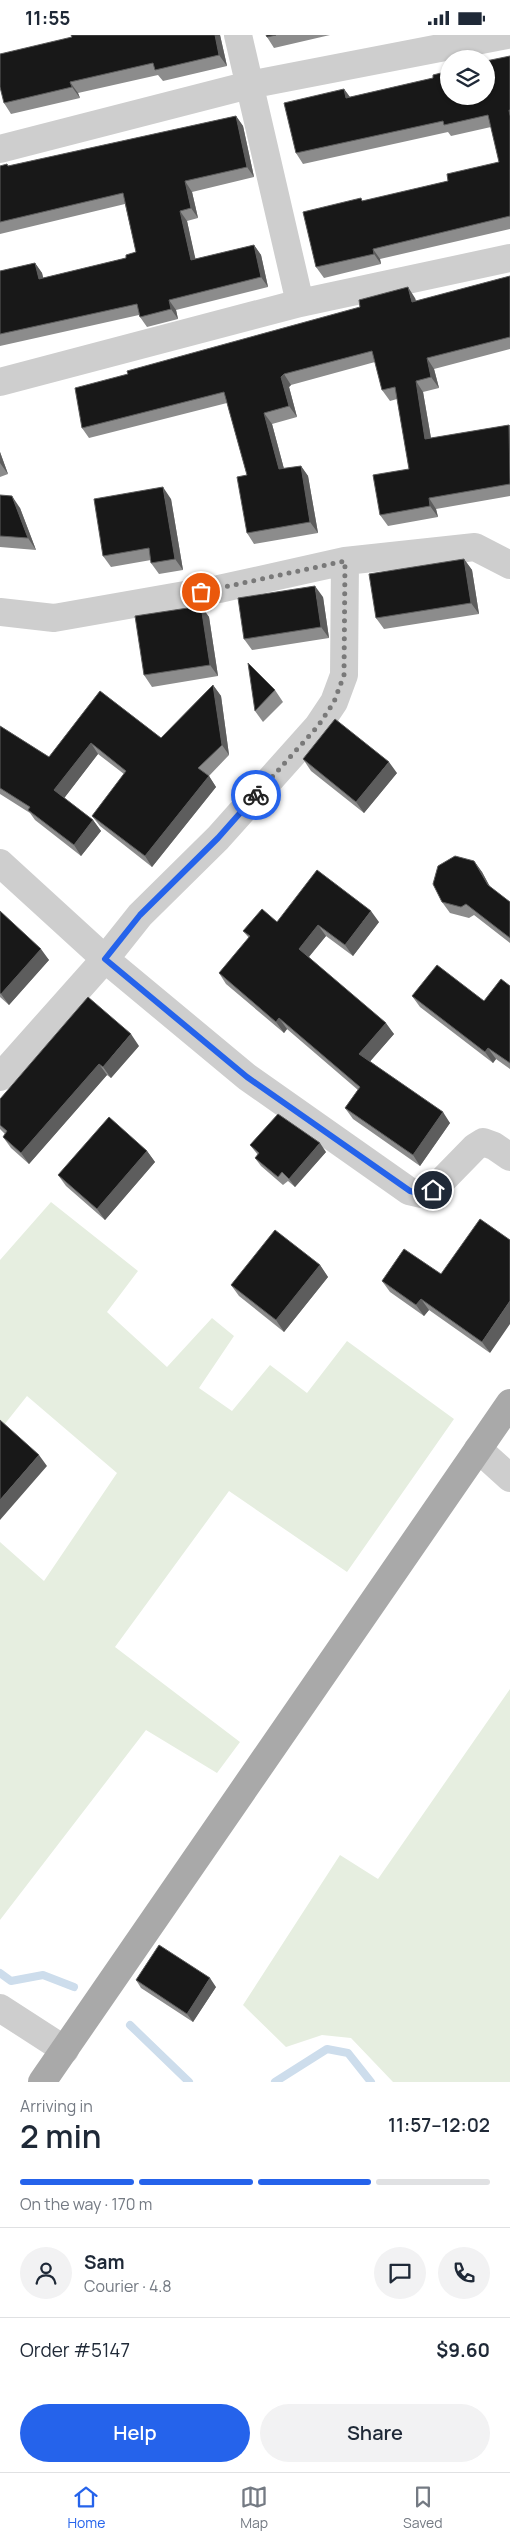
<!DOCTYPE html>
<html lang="en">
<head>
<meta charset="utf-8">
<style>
	:root { --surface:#fff; --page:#f2f2f3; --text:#1f2937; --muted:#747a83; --line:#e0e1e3; --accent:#2563eb }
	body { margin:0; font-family:Manrope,sans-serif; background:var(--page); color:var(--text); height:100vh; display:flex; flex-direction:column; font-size:19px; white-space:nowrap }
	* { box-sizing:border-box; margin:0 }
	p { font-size:16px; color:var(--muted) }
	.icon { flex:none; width:28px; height:28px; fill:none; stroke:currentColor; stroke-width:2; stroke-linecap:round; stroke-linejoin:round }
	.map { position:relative; height:2047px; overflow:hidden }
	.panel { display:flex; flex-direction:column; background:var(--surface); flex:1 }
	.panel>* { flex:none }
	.tools { position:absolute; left:440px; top:15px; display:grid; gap:10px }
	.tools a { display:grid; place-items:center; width:55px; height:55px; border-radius:50%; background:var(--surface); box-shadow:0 1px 4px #0004; font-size:25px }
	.pin { position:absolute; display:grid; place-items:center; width:42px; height:42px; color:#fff; margin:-21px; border:2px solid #fff; border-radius:50%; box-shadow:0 1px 5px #0007 }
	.courier { position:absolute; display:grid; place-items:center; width:50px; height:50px; margin:-25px; border:4px solid #2563eb; border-radius:50%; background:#fff; color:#222; box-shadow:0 1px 6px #0007 }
	.overview em { font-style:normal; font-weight:600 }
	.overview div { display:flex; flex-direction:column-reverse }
	.overview { display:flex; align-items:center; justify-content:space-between; height:85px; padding:0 20px }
	h1 { font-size:32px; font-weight:600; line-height:38px }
	.bar { display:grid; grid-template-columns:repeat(4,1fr); gap:8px 5px; align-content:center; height:60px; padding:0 20px }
	.bar i { height:6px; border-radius:4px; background:var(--line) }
	.bar .on { background:var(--accent) }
	.bar p { grid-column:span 4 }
	.line { display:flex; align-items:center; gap:12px; padding:0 20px; border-top:1px solid var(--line) }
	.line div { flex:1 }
	.round { display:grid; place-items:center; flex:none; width:52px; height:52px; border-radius:26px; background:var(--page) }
	.cta { display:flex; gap:10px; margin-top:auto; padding:10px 20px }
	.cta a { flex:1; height:58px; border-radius:30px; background:var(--accent); color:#fff; font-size:20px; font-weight:600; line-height:58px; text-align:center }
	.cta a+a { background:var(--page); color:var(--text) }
	.status { display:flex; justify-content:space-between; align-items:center; height:35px; padding:0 25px; background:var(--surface); direction:ltr }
	.status svg { height:14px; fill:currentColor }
	.menu { display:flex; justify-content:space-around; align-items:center; height:70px; border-top:1px solid var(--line); background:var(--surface); font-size:14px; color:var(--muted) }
	.menu a { display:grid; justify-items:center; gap:2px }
	.menu .on { color:var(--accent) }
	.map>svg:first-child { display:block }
</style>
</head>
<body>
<div class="status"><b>11:55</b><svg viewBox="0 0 49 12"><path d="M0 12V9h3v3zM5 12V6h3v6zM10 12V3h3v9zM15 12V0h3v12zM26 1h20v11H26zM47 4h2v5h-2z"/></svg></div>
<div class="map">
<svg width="510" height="2047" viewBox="0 0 510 2047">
	<rect width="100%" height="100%" fill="#fff"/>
	<path fill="#e6eee0" d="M51 1167 138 1236 107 1277 167 1332 212 1283 234 1301 199 1353 232 1376 270 1330 307 1358 347 1306 454 1384 347 1537 229 1456 115 1612 240 1707 217 1738 146 1695 0 1885V1507L44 1546 117 1438 27 1361 0 1395V1225Z
		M510 1654V2047H393L351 2003 322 2000 286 2012 243 1970 340 1820 378 1844Z"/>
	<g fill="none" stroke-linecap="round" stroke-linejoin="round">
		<path stroke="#cdddec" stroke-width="8" d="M0 1938 11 1946 43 1940 74 1952
			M130 1990 189 2047
			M275 2047 327 2014 348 2018 371 2047"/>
		<path stroke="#cecece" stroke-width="28" d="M238 0 300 268
			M0 114 249 50 507 0
			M0 347 300 268 510 223
			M0 577 54 583 219 554 345 526 475 512 510 530
			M0 828 105 924 247 1042 409 1156 422 1159 433 1155 475 1112 483 1107 494 1111 510 1122
			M0 1042 105 924 140 880 218 803 318 691 334 667 344 640 345 526
			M478 1414 510 1443
			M0 1973 65 2015"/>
		<path stroke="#a9a9a9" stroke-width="28" d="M42 2047 510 1368"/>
	</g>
	<path fill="#8c8c8c" d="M220 0 227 31 163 46 158 40 78 58 80 63 11 79 4 68Z
		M266 0H330L274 13 267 2Z
		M510 21V194L380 224 381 229 324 243 316 232 363 166 448 146 499 127 491 92 451 101 448 97 303 129 296 118 344 54 350 62 433 43Z
		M236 81 243 91 254 142 192 157 198 183 187 186 195 224 254 210 261 220 268 252 176 275 178 284 147 292 140 282 139 280 0 311V236L35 228 42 238 43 243 126 223 136 217 125 169 0 199V131H8Z
		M510 241V314L434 334 439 353 423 357 431 403 509 390H510V461L436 474 438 482 388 491 380 480 409 434 397 364 390 366 382 355 375 327 291 350 289 352 297 382 272 389 284 434 301 431 308 441 318 498 254 509 247 498V440L227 368 89 403 82 393 415 263 416 266Z
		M0 417 8 439 0 442Z
		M0 460 20 473 36 515 0 512Z
		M171 464 183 535 159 539 151 528V525L111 532 103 521Z
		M464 524 472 535 479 579 384 594 376 583Z
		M323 562 329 603 252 615 244 604Z
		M201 571 209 582 218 641 152 652 144 640Z
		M213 650 221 661 229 720 209 741 216 752 152 832 100 791 92 781 124 739 98 719 64 763 93 785 101 796 81 821 35 785 30 778 0 759V691L49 722 100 656 161 703Z
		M275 655 283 667 263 687 255 676Z
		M303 724 397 738 364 778 311 736Z
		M474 826 482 837 490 852 510 867V908L474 880 469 883 450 878 442 867Z
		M0 876 49 925 9 970 0 962Z
		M277 887H379L353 921 326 901 309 922 394 999 370 1026 450 1088 420 1131 353 1084 345 1073 358 1055 287 994 284 998 226 949 219 938 249 903 243 896Z
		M510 951V1034L496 1024 493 1028 420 972 412 961 484 966Z
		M139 1011 111 1043 107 1040 29 1129 11 1113 3 1102 5 1099 0 1094V1064Z
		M250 1110 326 1117 295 1152 288 1146 283 1150 261 1131 255 1123 258 1120Z
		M147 1116 155 1127 105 1185 66 1151 58 1140Z
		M320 1230 328 1242 284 1297 239 1261 231 1250Z
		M441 1239 490 1318 429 1275 424 1281 390 1257 382 1246Z
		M136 1945 216 1952 193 1987 141 1953Z"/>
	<path fill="#5d5d5d" d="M215 0H220L227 31 219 20Z
		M70 47 78 58 80 63 72 52Z
		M344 54 352 65 346 63Z
		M236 81 243 91 254 142 247 132Z
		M185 146 192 157 198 183 191 173Z
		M180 176 187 186 198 235 191 225Z
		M254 210 261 220 268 252 261 242Z
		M373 214 380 224 381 229 374 219Z
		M35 228 42 238 46 254 39 244Z
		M408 252 415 263 419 278 412 267Z
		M169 265 176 275 178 284 171 274Z
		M427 323 434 334 439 353 431 342Z
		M284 339 291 350 289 352 297 382 289 371 281 342Z
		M416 346 423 357 433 415 425 404Z
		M264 378 272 389 287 445 279 434Z
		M0 417 8 439 0 428Z
		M301 431 308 441 318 498 310 487Z
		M163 452 171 464 183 535 175 524Z
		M12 461 20 473 36 515 28 503Z
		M429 463 436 474 438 482 430 471Z
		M464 524 472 535 479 579 471 568Z
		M315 551 323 562 329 603 321 592Z
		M201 571 209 582 218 641 210 630Z
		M213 650 221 661 229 720 222 710Z
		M91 708 98 719 62 766 54 755Z
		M389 727 397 738 364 778 356 767Z
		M209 741 216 752 152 832 145 821Z
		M93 785 101 796 81 821 74 810Z
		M474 826 482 837 495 861 488 850Z
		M371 876 379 887 353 921 345 910Z
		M318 890 326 901 307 924 299 914Z
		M41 914 49 925 9 970 1 959Z
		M279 983 287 994 284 998 276 987Z
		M386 988 394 999 367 1030 359 1019Z
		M131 999 139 1011 111 1043 103 1032Z
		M488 1013 496 1024 493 1028 485 1017Z
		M99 1029 107 1040 29 1129 21 1118Z
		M443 1077 450 1088 420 1131 413 1120Z
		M320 1108 326 1117 295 1152 289 1144Z
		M147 1116 155 1127 105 1185 97 1174Z
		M320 1230 328 1242 284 1297 276 1285Z
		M421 1264 429 1275 424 1281 416 1270Z
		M510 1266V1289L490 1318 482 1307Z
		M39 1420 47 1431 0 1485V1465Z
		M210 1943 216 1952 193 1987 187 1979Z"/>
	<path fill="#181818" stroke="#5d5d5d" d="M71 0H215L219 20 155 35 153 28 70 47 72 52 4 68 0 52V19L72 2Z
		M266 0H276L267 2Z
		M510 21V75H509L510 81V181L373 214 374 219 316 232 303 177 361 163 362 166 448 146 447 139 499 127 488 80 444 90 443 86 296 118 284 68 344 54 346 63 433 43V40L449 36V61H486V26Z
		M236 81 247 132 185 146 191 173 180 176 191 225 254 210 261 242 169 265 171 274 140 282 137 269 0 299V236L35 228 39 244 126 223V220L136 217 123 158 0 187V131L7 129 8 131Z
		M510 241V302L427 323 431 342 416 346 425 404 509 390 510 449 429 463 430 471 380 480 373 440 409 434 395 352 382 355 372 316 284 339 281 342 289 371 264 378 279 434 301 431 310 487 247 498 237 442 247 440 224 357 82 393 75 353 128 339 127 336 360 272 359 265 408 252 412 267Z
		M163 452 175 524 151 528 149 513 103 521 94 464Z
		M0 460 12 461 28 503 0 501Z
		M464 524 471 568 376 583 369 539Z
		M315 551 321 592 244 604 238 563Z
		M201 571 210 630 144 640 135 581Z
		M248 628 275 655 255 676Z
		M213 650 222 710 198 733 209 741 145 821 92 781 126 736 91 708 54 755 93 785 74 810 28 775 30 772 0 753V691L49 722 100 656 161 703Z
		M335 684 389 727 356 767 303 724Z
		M455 821 474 826 488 850 510 867V903L466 869 461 872 442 867 433 849 438 831Z
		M317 835 371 876 345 910 318 890 299 914 386 988 359 1019 443 1077 413 1120 345 1073 360 1052 279 983 276 987 219 938 250 901 243 896 262 874 277 887Z
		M0 876 41 914 1 959 0 958Z
		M437 930 484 966 501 944 510 951V1028L488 1013 485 1017 412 961Z
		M88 962 131 999 103 1032 99 1029 21 1118 3 1102 7 1096 0 1090V1064Z
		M278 1079 320 1108 289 1144 282 1137 278 1142 255 1123 259 1118 250 1110Z
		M109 1082 147 1116 97 1174 58 1140Z
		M480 1184 510 1205V1266L482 1307 421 1264 416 1270 382 1246 404 1214 441 1239Z
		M275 1195 320 1230 276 1285 231 1250Z
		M0 1385 39 1420 0 1465Z
		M159 1910 210 1943 187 1979 136 1945Z"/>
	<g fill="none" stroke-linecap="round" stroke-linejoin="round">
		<path stroke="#797979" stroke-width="5" stroke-dasharray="0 9" d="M201 557 345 526 344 640 334 667 318 691 256 760"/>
		<path stroke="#2563eb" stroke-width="6" d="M256 760 218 803 140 880 105 924 247 1042 410 1156 422 1159 433 1155"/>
	</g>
</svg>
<div class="tools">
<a><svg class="icon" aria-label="layers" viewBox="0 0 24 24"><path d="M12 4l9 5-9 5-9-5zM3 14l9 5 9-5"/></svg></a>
</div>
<div class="pin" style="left:201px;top:557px;background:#ea580c"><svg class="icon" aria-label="bag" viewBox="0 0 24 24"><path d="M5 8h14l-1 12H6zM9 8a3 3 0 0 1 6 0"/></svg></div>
<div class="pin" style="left:433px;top:1155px;background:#1f2937"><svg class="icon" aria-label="home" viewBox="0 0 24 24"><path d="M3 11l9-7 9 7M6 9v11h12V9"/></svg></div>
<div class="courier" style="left:256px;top:760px"><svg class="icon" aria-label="bike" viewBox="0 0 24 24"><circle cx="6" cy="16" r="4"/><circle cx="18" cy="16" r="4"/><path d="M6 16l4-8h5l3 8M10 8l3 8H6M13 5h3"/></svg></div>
</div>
<section class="panel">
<div class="overview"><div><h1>2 min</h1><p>Arriving in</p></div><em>11:57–12:02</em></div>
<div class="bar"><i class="on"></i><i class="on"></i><i class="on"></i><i></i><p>On the way · 170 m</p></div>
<div class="line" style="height:90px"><a class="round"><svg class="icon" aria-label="person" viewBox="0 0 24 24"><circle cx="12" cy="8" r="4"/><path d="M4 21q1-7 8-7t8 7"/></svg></a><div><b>Sam</b><p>Courier · 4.8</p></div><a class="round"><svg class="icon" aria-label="chat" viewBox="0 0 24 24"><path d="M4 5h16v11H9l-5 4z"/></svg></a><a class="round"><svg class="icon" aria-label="phone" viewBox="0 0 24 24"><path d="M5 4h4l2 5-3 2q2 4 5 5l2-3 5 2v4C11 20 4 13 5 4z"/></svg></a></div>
<div class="line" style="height:65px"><div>Order #5147</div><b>$9.60</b></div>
<div class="cta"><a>Help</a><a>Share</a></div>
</section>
<nav class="menu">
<a class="on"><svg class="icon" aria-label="home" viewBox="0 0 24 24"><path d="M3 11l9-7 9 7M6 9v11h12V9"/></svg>Home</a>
<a><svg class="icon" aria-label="map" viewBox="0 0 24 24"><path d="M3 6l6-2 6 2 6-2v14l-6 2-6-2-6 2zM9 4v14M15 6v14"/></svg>Map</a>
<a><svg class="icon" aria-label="saved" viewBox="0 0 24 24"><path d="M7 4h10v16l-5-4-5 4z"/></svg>Saved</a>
</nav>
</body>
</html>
